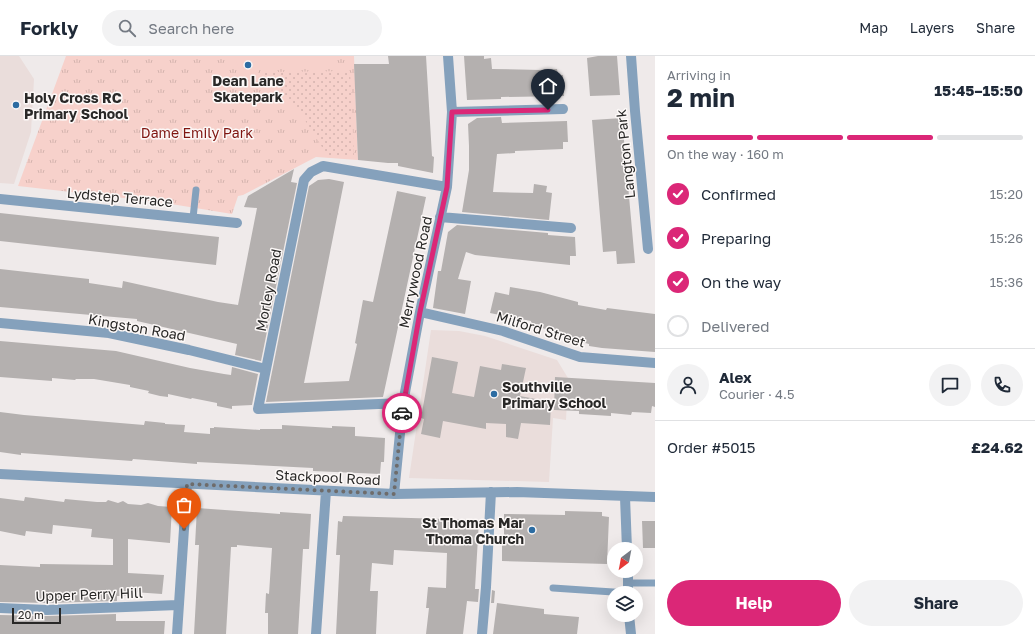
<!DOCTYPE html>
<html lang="en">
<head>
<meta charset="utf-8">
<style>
	:root { --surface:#fff; --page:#f2f2f3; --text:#1f2937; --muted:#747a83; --line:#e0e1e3; --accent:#db2777 }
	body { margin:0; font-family:"Golos Text",sans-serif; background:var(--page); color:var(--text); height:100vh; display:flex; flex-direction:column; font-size:15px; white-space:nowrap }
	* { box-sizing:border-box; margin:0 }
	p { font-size:13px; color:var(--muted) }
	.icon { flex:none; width:22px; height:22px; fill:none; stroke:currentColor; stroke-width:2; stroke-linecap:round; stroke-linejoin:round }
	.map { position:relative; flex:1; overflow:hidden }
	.details { display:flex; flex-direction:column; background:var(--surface); width:380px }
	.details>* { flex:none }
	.needle { width:26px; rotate:212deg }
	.buttons { position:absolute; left:607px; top:486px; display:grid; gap:8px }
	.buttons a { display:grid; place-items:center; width:36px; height:36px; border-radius:50%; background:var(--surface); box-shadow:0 4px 16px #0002; font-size:20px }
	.scale { position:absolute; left:12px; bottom:10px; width:49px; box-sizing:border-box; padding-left:4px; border:2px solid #292827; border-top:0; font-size:11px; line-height:14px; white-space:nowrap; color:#292827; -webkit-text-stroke:3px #fcf8f7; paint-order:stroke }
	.pin { position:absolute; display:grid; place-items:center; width:34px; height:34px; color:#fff; margin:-41px -17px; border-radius:50% 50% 50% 0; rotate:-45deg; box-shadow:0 0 4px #0007 }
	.pin .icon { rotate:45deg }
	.courier { position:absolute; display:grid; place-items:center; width:40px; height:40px; margin:-20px; border:3px solid #db2777; border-radius:50%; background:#fff; color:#222; box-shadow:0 1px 5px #0007 }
	.head em { font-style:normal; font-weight:700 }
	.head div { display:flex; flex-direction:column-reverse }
	.head { display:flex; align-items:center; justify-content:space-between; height:68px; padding:0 12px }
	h1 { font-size:26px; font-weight:700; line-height:30px }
	.bar { display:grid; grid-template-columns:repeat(4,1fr); gap:6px 4px; align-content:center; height:48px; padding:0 12px }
	.bar i { height:5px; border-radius:3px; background:var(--line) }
	.bar .current { background:var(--accent) }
	.bar p { grid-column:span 4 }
	.line { display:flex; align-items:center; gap:10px; padding:0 12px; border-top:1px solid var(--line) }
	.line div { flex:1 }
	.round { display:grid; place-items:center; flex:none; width:42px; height:42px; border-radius:21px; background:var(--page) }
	ol { padding:0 12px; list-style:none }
	li { display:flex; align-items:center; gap:12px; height:44px }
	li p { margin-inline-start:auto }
	li .icon { padding:4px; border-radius:50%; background:var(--accent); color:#fff; stroke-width:4 }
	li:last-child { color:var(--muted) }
	li i { width:22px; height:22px; border:2px solid var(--line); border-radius:50% }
	.button { display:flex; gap:8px; margin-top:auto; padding:8px 12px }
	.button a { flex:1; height:46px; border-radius:24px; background:var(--accent); color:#fff; font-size:16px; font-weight:700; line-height:46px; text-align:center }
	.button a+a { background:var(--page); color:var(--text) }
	header { display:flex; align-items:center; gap:24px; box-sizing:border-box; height:56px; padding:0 20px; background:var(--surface); border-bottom:1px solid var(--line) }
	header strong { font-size:19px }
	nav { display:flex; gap:22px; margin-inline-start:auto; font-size:14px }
	.search { width:280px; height:36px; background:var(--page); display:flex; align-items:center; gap:10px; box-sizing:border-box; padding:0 14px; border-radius:22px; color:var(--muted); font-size:15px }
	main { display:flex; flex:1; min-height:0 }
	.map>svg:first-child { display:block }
</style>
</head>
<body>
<header>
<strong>Forkly</strong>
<div class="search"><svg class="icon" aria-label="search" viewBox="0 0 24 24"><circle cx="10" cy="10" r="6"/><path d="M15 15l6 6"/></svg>Search here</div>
<nav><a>Map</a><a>Layers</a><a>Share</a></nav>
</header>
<main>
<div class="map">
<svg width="655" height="578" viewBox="0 0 655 578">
	<defs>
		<pattern id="grass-tufts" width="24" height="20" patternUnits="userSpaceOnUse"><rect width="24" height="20" fill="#f7d1cb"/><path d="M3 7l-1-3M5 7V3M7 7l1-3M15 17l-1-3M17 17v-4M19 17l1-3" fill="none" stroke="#d4b3ae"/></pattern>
		<pattern id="garden-dots" width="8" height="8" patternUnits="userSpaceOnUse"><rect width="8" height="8" fill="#f7d1cb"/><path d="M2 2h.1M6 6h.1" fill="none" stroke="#d4b3ae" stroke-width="1.8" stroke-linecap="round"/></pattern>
	</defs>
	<rect width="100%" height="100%" fill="#efeaea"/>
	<path fill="#eadddb" d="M0 0H19L34 23 31 76 14 128 0 127Z
		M431 274 459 275 485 280 557 304 568 322 566 364 553 362 549 426 409 422Z"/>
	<path fill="url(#grass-tufts)" d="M66 0H354L358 104 316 101 243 139 238 140 232 158 159 146 18 130Z"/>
	<path fill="url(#garden-dots)" d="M350 15 354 101 327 99 303 61 261 16Z"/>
	<path fill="#f7d1cb" d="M235 0H258V18H240Z
		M261 0H335V10H261Z"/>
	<path fill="#b4b0af" d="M388 0H426L432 100 434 101 433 117 398 110V107H388L358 104 354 8H389Z
		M464 0H484V3L491 2 492 13 541 14 557 13 558 19H563L564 40 501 41V43L467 44Z
		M598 0H617L620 39 590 40 587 2Z
		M501 61 502 67 567 65 568 86H563V93L515 95V97L497 98 493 136 533 137 534 128 547 130 546 136 552 137 549 164 462 156 469 114V90L468 68 477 62Z
		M622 62 635 207 617 208 616 195 603 196 592 64Z
		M294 113 291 126 297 127 261 305 235 299 237 288 137 265V263L0 251V213L89 223V227L122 232 123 225 218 246 238 249 257 152 244 151 248 140Z
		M329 123 344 126 304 327 349 325 357 288 355 287 363 244 373 246 397 135 426 141 383 341 266 346 309 130 318 124Z
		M0 157 219 181 216 209 0 185Z
		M457 169 548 177V179L575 181 576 200H570V209L475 199 466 196 458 223 471 225 465 258 433 252 438 215H441L448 176Z
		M510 231 540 236 578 246V249L606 254 607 252 655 258V296L602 292 589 290V288L577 285V283L565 280V279L554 277V275L542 272 543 269 531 268V265L490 257 495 236 509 239Z
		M0 285 116 295 190 312 224 318 231 319 232 311 258 318 252 349 232 350V353L217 350V347L192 342 191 343 168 338V341L160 340 148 337 149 335 130 331V329L94 323H76L75 324 52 322V325L0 321Z
		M432 301 458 306 452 337 474 341 480 310 501 314 502 308 526 312 520 340 551 346 550 369 521 367 518 383 506 381V368L486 367V373L443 365 440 382 421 378 424 363 421 362Z
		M555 321 655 327V351L652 350 651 357 632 356 631 359 611 357V360L579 358V355L554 354Z
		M0 356 24 359 144 369 145 365 165 367V368L185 369 184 376 210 378V372H214V371L260 374V373H282V369L332 372V370L355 371V380L385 382 384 406H381L380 418 313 415V412L197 406V408L133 403 132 405 21 397V399L0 396Z
		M25 441 64 446 65 443 97 446H106L108 444 118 447 123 445 128 448 141 449 148 447 158 450 172 451 170 487 128 483V517L164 519 162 538 133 536V540H117V545L47 547 0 546V509L40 511V508L113 509V483L91 481 92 473 53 469 52 478 26 475 25 480 0 475V442L24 445Z
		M197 452 280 458V456L311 458 309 493H303L298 578H268V557H265L266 537 269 538 272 492 237 489V491H231L226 578H194L199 489H195Z
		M565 455 602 456V460L609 461 607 508 502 505V489H504V458L565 459Z
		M343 460 479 464 475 533H479L478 546 467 545 463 578H426L429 552H426L428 531 446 532 447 497 394 494 393 509 372 507 370 535H378L376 578H336L340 499H336L338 465 342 466Z
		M642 465H655V492H643Z
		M492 534 495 535 494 547H491Z
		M497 547 544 553V558L579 561 577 578H493Z
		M116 558V565H165L164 578H0V559L47 560Z"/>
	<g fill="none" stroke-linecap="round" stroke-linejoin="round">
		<path stroke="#85a1bc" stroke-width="7" d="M193 162 196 134
			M628 527H655
			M553 532 628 537"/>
		<path stroke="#85a1bc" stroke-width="10" d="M631 0 635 55 648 193
			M452 56 563 53
			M0 143 237 167
			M440 161 571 172
			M420 256 503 275 580 301 655 307
			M0 267 109 277 189 294 266 313
			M403 347 258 353 304 124 311 116 323 110 447 131
			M0 418 394 438 517 436 655 441
			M394 438 403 347 420 256 447 131 452 56 448 0
			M625 441 627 493
			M628 515V537
			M0 552 47 554 178 549
			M629 559 631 578
			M177 578 187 428
			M316 578 326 435
			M482 578 486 531 491 436"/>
	</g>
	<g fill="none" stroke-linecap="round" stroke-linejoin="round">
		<path stroke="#6e6c6b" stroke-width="4" stroke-dasharray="0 7.2" d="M184 473 187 428 394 438 402 357"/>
		<path stroke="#db2777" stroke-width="5" d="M402 357 420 256 447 131 452 56 548 54"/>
	</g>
	<g fill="#2c6ca2" stroke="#fcf8f7" stroke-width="1.5">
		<circle cx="248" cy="9" r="4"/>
		<circle cx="16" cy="49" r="4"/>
		<circle cx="494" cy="338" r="4"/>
		<circle cx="532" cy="474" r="4"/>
	</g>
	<g text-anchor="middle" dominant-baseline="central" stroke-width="3" stroke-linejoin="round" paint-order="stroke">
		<g font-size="14" font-weight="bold" fill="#292827" stroke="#fcf8f7" text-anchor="start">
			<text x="248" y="24" text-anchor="middle">Dean Lane<tspan x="248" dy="16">Skatepark</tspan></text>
			<text x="24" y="41">Holy Cross RC<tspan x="24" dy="16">Primary School</tspan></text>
			<text x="502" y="330">Southville<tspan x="502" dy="16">Primary School</tspan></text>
			<text x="524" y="466" text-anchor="end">St Thomas Mar<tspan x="524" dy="16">Thoma Church</tspan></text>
		</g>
		<g font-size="14" fill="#7f1510" stroke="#fcf8f7">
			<text x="197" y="76">Dame Emily Park</text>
		</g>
		<g font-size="14" fill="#292827" stroke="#fcf8f7">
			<text transform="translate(625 98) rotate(-96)">Langton Park</text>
			<text transform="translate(120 141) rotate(5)">Lydstep Terrace</text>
			<text transform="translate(415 216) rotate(-78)">Merrywood Road</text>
			<text transform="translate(268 234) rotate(-79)">Morley Road</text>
			<text transform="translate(137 271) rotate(10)">Kingston Road</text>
			<text transform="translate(541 273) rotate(17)">Milford Street</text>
			<text transform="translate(328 421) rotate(3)">Stackpool Road</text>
			<text transform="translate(89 538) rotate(-2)">Upper Perry Hill</text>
		</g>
	</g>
</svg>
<div class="buttons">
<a><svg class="needle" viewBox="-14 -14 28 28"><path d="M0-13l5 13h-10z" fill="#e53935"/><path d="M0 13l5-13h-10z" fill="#747a83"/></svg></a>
<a><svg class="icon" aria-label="layers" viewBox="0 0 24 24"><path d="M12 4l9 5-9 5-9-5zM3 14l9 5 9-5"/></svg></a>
</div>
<div class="scale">20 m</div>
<div class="pin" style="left:184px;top:473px;background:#ea580c"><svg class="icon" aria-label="bag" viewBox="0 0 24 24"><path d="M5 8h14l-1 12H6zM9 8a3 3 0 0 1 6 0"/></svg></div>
<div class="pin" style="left:548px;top:54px;background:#1f2937"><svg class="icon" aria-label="home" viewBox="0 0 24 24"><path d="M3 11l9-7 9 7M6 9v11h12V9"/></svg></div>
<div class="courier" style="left:402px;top:357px"><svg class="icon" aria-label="car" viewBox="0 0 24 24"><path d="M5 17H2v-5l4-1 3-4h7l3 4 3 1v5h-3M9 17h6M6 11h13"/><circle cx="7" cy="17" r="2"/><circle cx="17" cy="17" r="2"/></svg></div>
</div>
<section class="details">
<div class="head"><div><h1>2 min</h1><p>Arriving in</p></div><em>15:45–15:50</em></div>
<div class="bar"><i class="current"></i><i class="current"></i><i class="current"></i><i></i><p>On the way · 160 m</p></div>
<ol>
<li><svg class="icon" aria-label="check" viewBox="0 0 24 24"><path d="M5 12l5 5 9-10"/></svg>Confirmed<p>15:20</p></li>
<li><svg class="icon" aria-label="check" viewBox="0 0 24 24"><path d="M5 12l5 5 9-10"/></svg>Preparing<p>15:26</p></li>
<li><svg class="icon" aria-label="check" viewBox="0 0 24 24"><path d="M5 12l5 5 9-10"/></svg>On the way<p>15:36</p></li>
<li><i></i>Delivered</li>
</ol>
<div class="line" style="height:72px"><a class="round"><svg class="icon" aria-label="person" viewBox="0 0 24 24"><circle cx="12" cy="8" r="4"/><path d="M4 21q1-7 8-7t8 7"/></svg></a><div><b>Alex</b><p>Courier · 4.5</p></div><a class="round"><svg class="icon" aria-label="chat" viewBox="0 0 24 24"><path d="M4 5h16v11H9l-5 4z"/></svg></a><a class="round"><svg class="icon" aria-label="phone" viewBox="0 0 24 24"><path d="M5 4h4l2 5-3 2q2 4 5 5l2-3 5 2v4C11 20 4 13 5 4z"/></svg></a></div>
<div class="line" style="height:52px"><div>Order #5015</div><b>£24.62</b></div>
<div class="button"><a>Help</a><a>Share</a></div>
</section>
</main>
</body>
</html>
